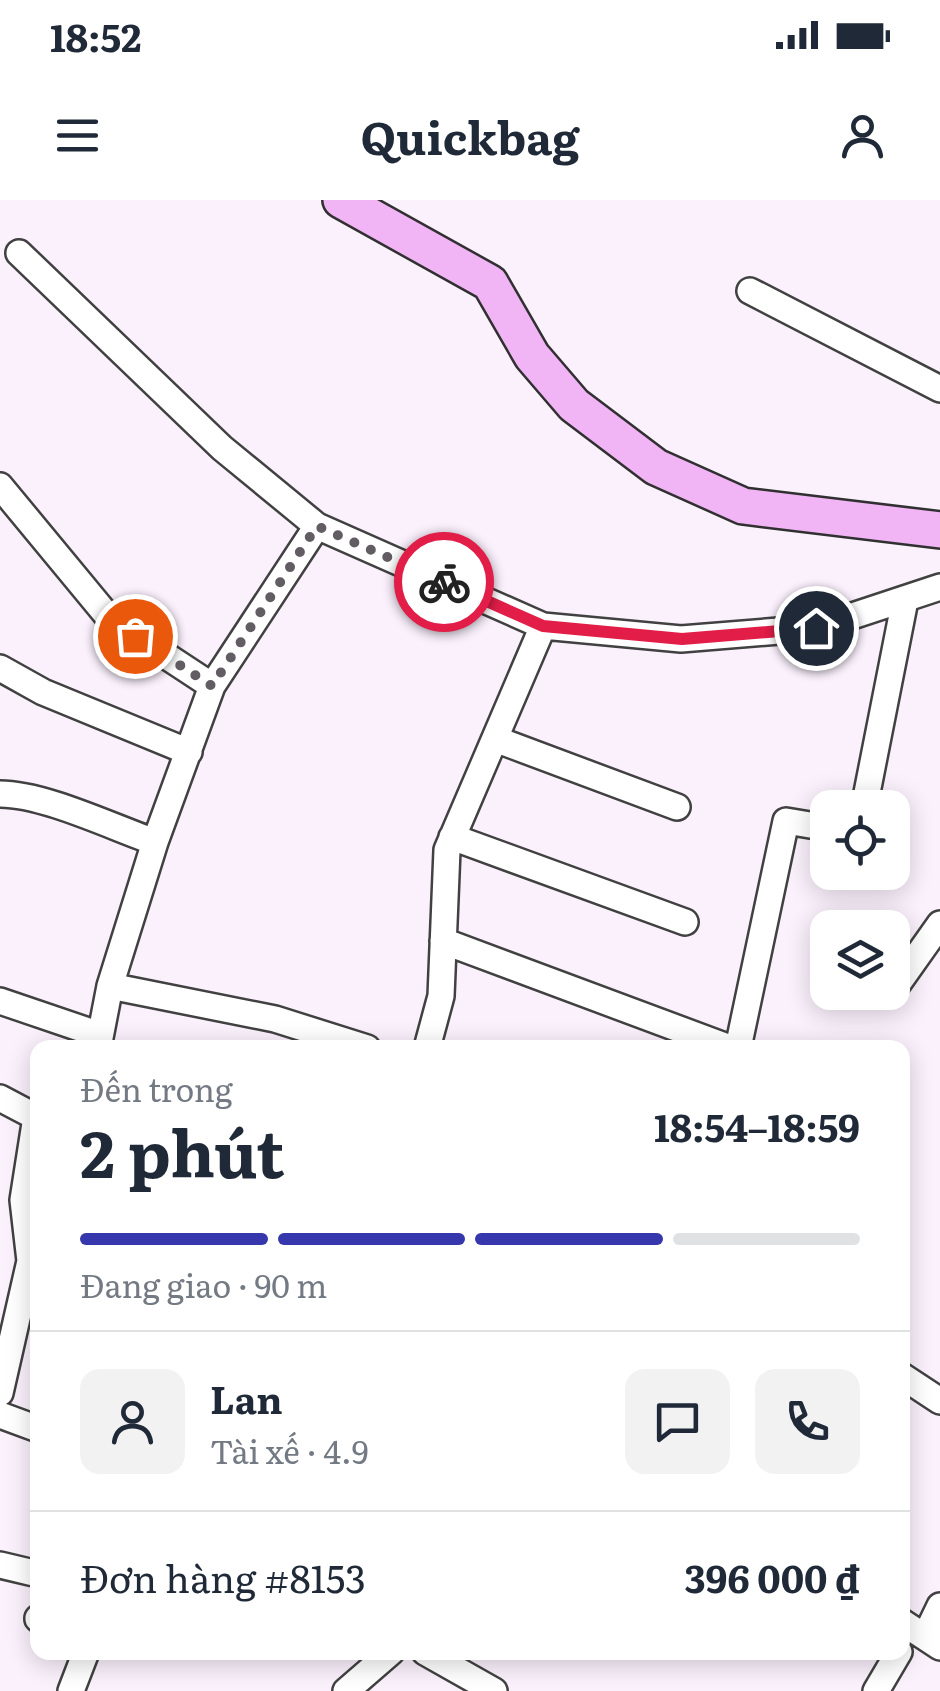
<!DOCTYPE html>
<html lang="vi">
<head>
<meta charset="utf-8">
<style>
	:root { --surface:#fff; --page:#f2f2f3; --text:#1f2937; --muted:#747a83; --line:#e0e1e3; --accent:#3737ad }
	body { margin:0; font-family:Literata,serif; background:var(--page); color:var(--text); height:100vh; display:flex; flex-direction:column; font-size:38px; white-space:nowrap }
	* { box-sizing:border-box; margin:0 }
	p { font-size:32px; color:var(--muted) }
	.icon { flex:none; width:55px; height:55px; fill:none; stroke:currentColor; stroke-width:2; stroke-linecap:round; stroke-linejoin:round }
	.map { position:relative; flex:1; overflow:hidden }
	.sheet { position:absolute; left:30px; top:840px; width:880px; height:620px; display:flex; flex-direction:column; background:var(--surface); border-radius:20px; box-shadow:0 5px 25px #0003 }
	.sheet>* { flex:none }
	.fabs { position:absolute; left:810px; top:590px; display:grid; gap:20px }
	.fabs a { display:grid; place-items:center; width:100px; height:100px; border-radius:20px; background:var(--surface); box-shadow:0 5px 25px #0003; font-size:50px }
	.pin { position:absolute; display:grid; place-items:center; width:85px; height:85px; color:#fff; margin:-42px; border:5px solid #fff; border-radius:50%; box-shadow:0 2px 10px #0007 }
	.courier { position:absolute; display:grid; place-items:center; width:100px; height:100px; margin:-50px; border:8px solid #e11d48; border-radius:50%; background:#fff; color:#222; box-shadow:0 2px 12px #0007 }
	.headline em { font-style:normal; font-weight:700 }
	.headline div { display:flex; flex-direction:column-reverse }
	.headline { display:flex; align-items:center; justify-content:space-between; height:170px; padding:0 50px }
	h1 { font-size:65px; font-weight:700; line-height:75px }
	.bar { display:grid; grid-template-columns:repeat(4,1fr); gap:15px 10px; align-content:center; height:120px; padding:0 50px }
	.bar i { height:12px; border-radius:8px; background:var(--line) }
	.bar .active { background:var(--accent) }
	.bar p { grid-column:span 4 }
	.line { display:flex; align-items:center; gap:25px; padding:0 50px; border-top:2px solid var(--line) }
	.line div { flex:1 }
	.round { display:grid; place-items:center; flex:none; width:105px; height:105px; border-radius:20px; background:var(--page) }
	.status { display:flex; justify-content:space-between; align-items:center; height:70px; padding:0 50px; background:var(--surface); direction:ltr }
	.status svg { height:28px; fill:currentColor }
	header { display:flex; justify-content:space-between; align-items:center; height:130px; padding:0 50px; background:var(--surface); font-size:45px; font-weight:700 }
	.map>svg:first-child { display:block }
</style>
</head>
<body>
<div class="status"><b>18:52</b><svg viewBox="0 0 49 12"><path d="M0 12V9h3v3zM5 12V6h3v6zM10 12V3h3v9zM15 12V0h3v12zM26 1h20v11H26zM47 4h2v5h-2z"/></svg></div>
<header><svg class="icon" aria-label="menu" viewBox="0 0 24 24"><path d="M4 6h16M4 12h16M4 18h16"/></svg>Quickbag<svg class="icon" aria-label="person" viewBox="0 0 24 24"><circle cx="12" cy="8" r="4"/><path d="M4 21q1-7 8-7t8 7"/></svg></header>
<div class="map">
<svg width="940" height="1491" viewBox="0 0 940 1491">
	<rect width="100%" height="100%" fill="#fbf1fd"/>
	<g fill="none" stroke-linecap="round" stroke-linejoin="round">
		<defs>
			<path id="street" d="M19 53 222 248 317 326 543 426 681 439 816 428 940 387
				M750 91 940 189
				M0 286 110 419 212 486
				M0 468 43 492 189 552
				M495 539 677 607
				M0 594C44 594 112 627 155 642
				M864 608 905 400
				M452 637 685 722
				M443 741 730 848
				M110 786 275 819 367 848
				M894 789 940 724
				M0 801 100 835
				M98 848 110 786 155 642 212 486 317 326
				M427 848 441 796 447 650 543 426
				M738 848 786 621 828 628
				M0 898 36 917 23 1000 30 1061 0 1193
				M902 1176 940 1201
				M0 1215 38 1229
				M0 1365 38 1374
				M38 1418V1419
				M902 1422 940 1447
				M925 1437 940 1406
				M425 1452 494 1491
				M71 1491 86 1452
				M346 1491 391 1452
				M876 1491 899 1452"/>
			<path id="secondary" d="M341 0 490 83 532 156 574 205 656 267 743 306 940 330"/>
		</defs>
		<use href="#street" stroke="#414141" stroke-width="30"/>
		<use href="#secondary" stroke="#303030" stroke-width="40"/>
		<use href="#street" stroke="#fff" stroke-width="25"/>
		<use href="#secondary" stroke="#f1b4f5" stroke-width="35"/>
	</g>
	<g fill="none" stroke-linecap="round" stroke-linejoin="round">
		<path stroke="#615d62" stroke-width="10" stroke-dasharray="0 18" d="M135 436 212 486 317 326 444 382"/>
		<path stroke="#e11d48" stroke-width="12" d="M444 382 543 426 682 439 816 428"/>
	</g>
</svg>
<div class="fabs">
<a><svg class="icon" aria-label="locate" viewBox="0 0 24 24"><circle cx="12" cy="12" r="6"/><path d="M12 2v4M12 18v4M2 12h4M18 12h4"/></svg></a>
<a><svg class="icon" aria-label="layers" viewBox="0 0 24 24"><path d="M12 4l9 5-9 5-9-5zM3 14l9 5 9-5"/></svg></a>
</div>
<div class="pin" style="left:135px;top:436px;background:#ea580c"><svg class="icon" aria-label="bag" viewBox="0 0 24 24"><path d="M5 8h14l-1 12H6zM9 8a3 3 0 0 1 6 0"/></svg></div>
<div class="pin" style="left:816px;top:428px;background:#1f2937"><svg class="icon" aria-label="home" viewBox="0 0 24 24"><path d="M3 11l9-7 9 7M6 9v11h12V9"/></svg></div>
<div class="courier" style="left:444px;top:382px"><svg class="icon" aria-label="bike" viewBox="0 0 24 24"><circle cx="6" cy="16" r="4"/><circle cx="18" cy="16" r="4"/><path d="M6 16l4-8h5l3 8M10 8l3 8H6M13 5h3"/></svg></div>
<section class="sheet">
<div class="headline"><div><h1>2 phút</h1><p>Đến trong</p></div><em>18:54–18:59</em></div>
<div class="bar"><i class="active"></i><i class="active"></i><i class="active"></i><i></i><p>Đang giao · 90 m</p></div>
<div class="line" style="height:180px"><a class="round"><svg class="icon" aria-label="person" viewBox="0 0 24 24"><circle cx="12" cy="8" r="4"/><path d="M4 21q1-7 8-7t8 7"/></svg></a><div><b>Lan</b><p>Tài xế · 4.9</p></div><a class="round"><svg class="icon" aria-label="chat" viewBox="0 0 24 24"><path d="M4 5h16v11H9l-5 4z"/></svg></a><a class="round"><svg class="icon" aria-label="phone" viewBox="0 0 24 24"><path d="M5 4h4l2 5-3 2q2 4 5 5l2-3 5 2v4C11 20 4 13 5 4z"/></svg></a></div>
<div class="line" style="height:130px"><div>Đơn hàng #8153</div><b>396 000 ₫</b></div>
</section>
</div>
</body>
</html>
